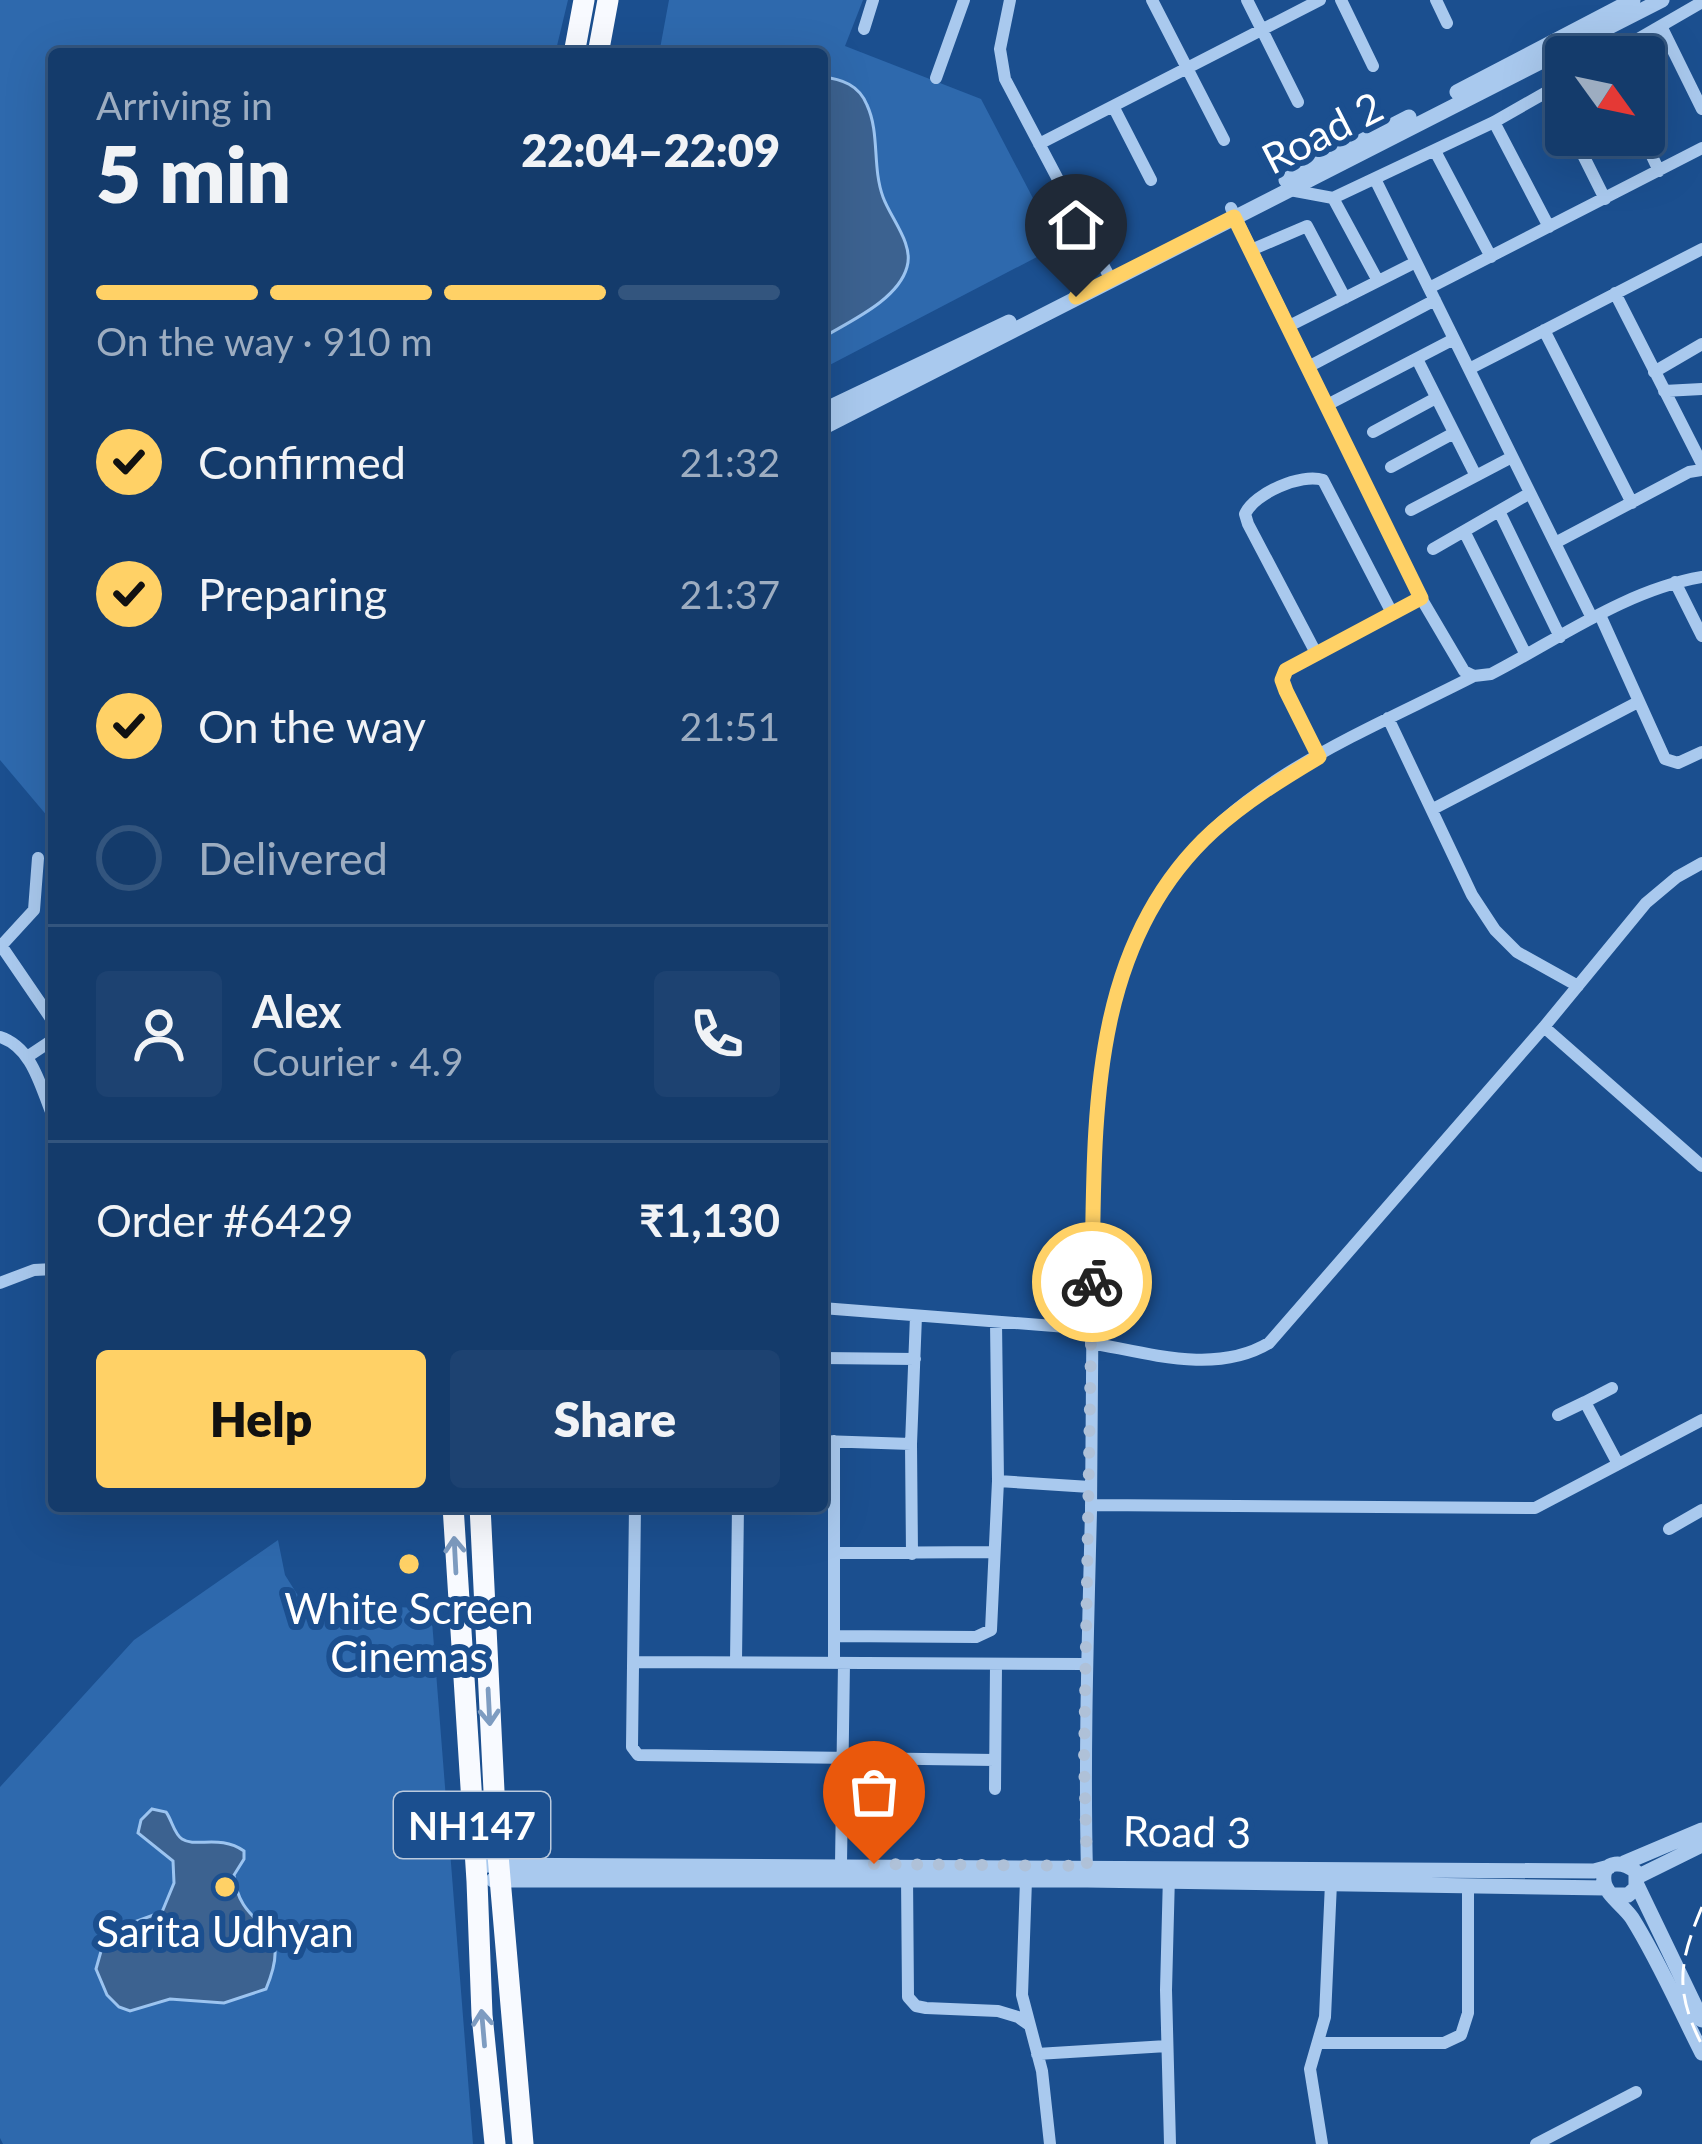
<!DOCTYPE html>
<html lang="en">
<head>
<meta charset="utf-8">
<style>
	:root { --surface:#143b6b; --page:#1d4271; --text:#f1f3f6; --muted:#9dadc1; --line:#33557e; --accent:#ffd166 }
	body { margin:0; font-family:Lato,sans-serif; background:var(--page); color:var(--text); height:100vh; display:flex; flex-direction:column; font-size:45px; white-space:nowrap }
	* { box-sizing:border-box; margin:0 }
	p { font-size:39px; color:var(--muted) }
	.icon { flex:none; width:66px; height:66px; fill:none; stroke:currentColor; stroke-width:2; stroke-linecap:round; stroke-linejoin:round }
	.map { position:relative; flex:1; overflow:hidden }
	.sheet { position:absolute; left:48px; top:48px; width:780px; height:1464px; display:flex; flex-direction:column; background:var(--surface); border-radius:12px; box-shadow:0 12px 48px #0002,0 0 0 3px var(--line) }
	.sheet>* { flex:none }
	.needle { width:78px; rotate:123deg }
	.controls { position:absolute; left:1545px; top:36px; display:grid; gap:24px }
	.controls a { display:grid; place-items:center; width:120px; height:120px; border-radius:12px; background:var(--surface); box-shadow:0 12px 48px #0002,0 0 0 3px var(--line); font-size:60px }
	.pin { position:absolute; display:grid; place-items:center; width:102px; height:102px; color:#fff; margin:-123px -51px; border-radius:50% 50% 50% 0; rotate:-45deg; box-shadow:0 0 12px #0007 }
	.pin .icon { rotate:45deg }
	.courier { position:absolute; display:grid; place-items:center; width:120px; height:120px; margin:-60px; border:9px solid #ffd166; border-radius:50%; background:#fff; color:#222; box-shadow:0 3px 15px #0007 }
	.headline em { font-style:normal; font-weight:800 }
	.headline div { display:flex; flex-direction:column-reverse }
	.headline { display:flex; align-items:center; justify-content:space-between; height:204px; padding:0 48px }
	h1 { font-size:78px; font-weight:800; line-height:90px }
	.bar { display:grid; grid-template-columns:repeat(4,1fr); gap:18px 12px; align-content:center; height:144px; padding:0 48px }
	.bar i { height:15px; border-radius:9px; background:var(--line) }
	.bar .on { background:var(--accent) }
	.bar p { grid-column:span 4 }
	.line { display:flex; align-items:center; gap:30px; padding:0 48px; border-top:3px solid var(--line) }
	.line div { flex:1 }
	.round { display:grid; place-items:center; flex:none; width:126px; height:126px; border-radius:12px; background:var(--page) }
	ol { padding:0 48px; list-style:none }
	li { display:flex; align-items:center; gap:36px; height:132px }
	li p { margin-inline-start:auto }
	li .icon { padding:12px; border-radius:50%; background:var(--accent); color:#111; stroke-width:4 }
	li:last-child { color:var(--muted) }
	li i { width:66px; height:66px; border:6px solid var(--line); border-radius:50% }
	.primary-button { display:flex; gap:24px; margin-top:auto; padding:24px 48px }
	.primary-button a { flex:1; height:138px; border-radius:12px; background:var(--accent); color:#111; font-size:48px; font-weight:800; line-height:138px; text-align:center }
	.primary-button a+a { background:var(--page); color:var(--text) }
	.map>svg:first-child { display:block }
</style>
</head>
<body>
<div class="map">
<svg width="1702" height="2144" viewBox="0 0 1702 2144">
	<rect width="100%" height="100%" fill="#1b4f8f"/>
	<path fill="#2e69ad" d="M0 0H568L555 54H54V824L0 760Z
		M669 0H863L845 46 981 99 1058 246 822 369V54H659Z
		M278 1540 285 1575 304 1605 431 1608 473 2144H3L0 2138V1787L134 1640Z"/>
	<path fill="#3c6290" stroke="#9cc4f0" stroke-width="3" d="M822 77C842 79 859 85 867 105 880 133 872 167 883 197 891 219 914 244 907 267 898 300 850 321 822 338Z
		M152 1809 166 1812C172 1820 174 1834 182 1839 196 1848 220 1834 244 1851V1859L234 1875C240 1936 297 1915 266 1989L224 2003 170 1999 130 2011 119 2007 107 1995 96 1969 103 1944 123 1926 162 1912 174 1883 173 1861 138 1833 141 1820Z"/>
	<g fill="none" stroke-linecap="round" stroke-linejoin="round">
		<path stroke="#a9c9ee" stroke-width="12" d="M1010 0 1000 49 1005 79 1110 278
			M1152 0 1224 140
			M1247 0 1298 102
			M1341 0 1373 66
			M1436 0 1447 23
			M1661 26 1702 109
			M864 29 873 0
			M1607 57 1702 2
			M936 78 964 0
			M1550 90 1566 122
			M1113 106 1151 180
			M1494 122 1549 227
			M1573 135 1605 199
			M1642 135 1659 171
			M1039 144 1320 0
			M1435 151 1491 257
			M1375 179 1592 618
			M1290 190 1333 198 1494 122 1566 81
			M1333 198 1378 281
			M1231 208 1421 598 1464 671 1474 676 1491 674C1559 639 1626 590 1702 577
			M1251 250 1307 226 1345 298
			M1429 288 1702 148
			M1615 293 1702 464
			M1289 326 1416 262
			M1544 330 1632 503
			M1417 359 1476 476
			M1308 367 1435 300
			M1469 369 1702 249
			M1654 372 1702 344
			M1664 391 1702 389
			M1327 405 1454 339
			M1373 432 1436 398
			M1391 467 1454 433
			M1411 510 1512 457
			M1499 511 1560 637
			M1464 531 1526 655
			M1555 543 1689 472 1702 470
			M1433 549 1530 493
			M1675 582 1702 636
			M1600 615 1665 759 1678 763 1702 752
			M1316 653 1248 524 1245 514C1255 493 1301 473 1323 480L1392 613
			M1388 718 1472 895 1495 930 1517 952 1578 986
			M1320 757 1286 691 1282 680 1286 670 1421 598
			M1433 809 1638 702
			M0 944 54 1023
			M1 946 34 910 38 858
			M1544 1027 1702 1166
			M0 1037C34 1048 41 1090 54 1119
			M27 1057 54 1039
			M0 1283 34 1270 54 1269
			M822 1308 1092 1329
			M1091 1343C1148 1353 1216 1375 1269 1343L1544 1027 1646 903 1677 877 1702 863
			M822 1358 915 1359
			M1612 1388 1585 1402 1618 1464
			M1558 1415 1585 1402
			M822 1441 911 1444
			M998 1481 1090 1487
			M1091 1505 1535 1508 1702 1420
			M635 1506 632 1747 638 1755 995 1760
			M1669 1529 1702 1510
			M836 1553 994 1552
			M912 1554 911 1444 916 1316
			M835 1636 976 1637 991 1630 998 1481 996 1322
			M736 1661 738 1506
			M834 1661V1441
			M635 1662 1085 1664
			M995 1789 996 1665
			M841 1864 844 1663
			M1087 1873C1084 1752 1088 1632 1091 1511 1092 1423 1092 1335 1093 1248 1094 1115 1094 979 1179 867 1250 775 1373 728 1474 676
			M1169 1875 1166 1990 1170 2144
			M907 1876 908 1997 916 2006 926 2008 998 2011 1018 2017 1028 2024
			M1026 1880 1022 1995 1042 2071 1050 2144
			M1320 2043H1444L1461 2035 1468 2013V1885
			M1037 2054 1167 2046
			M1322 2144 1310 2069 1325 2017 1331 1883
			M1536 2144 1636 2092"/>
		<path stroke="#a9c9ee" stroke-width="15" d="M1457 92 1633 0
			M1286 180 1409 117
			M822 411 1009 322
			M822 428 1662 0
			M1624 1863 1702 1830
			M476 1865 1594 1871 1609 1867
			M1637 1877 1702 1845
			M493 1880H1087L1606 1888
			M1637 1885 1702 2020
			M1613 1895H1628L1636 1888V1872C1626 1861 1601 1859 1604 1881 1605 1894 1625 1907 1632 1918 1659 1961 1679 2008 1702 2053"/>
		<path stroke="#f8faff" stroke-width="21" d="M574 54 584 0
			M598 54 608 0
			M453 1506 477 1881 482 2015 495 2144
			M480 1506 496 1832 523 2144"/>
		<path stroke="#fff" stroke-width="3" stroke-dasharray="21 9" stroke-linecap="butt" d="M1702 1907C1679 1962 1674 1990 1702 2045"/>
	</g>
	<defs><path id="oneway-shaft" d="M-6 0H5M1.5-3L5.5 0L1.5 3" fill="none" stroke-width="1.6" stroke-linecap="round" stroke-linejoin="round" transform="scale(3)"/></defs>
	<g stroke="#7e9cc1">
		<use href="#oneway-shaft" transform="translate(455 1555) rotate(-93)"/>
		<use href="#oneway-shaft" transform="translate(489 1707) rotate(87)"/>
		<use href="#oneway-shaft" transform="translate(483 2028) rotate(-95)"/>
	</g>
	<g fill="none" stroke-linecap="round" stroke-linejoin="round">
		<path stroke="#afc1d8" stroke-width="12" stroke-dasharray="0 21.6" d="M874 1864 1087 1866 1084 1759 1092 1282"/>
		<path stroke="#ffd166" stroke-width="15" d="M1076 297 1234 217 1421 598 1286 670 1282 680 1286 691 1319 757C1282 779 1245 802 1213 831 1086 947 1095 1125 1092 1282"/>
	</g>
	<g fill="#ffd166" stroke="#1b4f8f" stroke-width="4.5">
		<circle cx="409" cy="1564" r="12"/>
		<circle cx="225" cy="1887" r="12"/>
	</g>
	<g text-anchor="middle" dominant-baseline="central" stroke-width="12" stroke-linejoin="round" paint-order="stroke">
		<rect fill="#1b4f8f" stroke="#bbcadd" stroke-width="3" x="394" y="1792" width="156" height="66" rx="9"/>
		<g font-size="39" font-weight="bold" fill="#fff">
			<text x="472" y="1825">NH147</text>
		</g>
		<g font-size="42" fill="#fff" stroke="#1b4f8f">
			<text transform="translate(1322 132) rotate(-27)">Road 2</text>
			<text transform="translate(1187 1831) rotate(1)">Road 3</text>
		</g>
		<g font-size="42" fill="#fff" stroke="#1b4f8f">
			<text x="409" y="1608">White Screen<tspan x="409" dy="48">Cinemas</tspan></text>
			<text x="225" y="1931">Sarita Udhyan</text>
		</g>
	</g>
</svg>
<div class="controls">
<a><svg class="needle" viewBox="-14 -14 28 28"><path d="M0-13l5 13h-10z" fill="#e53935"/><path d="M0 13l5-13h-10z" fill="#9dadc1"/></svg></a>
</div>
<div class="pin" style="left:874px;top:1864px;background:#ea580c"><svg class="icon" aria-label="bag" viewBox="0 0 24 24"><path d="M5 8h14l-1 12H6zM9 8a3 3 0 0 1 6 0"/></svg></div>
<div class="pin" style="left:1076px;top:297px;background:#1f2937"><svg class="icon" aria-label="home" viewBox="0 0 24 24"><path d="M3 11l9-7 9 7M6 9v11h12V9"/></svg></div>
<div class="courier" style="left:1092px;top:1282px"><svg class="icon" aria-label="bike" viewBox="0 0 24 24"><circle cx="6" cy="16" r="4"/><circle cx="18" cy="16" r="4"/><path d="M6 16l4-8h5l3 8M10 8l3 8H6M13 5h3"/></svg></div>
<section class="sheet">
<div class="headline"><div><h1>5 min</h1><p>Arriving in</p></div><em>22:04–22:09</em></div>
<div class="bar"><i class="on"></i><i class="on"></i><i class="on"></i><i></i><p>On the way · 910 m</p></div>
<ol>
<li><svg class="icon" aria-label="check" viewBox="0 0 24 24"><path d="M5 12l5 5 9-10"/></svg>Confirmed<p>21:32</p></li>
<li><svg class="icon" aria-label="check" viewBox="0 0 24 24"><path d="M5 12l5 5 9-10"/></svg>Preparing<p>21:37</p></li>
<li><svg class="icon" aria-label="check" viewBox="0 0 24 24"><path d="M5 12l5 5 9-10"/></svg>On the way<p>21:51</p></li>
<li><i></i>Delivered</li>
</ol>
<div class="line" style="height:216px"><a class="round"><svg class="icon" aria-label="person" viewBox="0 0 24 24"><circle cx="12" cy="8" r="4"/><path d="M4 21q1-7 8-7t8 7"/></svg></a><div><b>Alex</b><p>Courier · 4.9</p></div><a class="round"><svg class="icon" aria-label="phone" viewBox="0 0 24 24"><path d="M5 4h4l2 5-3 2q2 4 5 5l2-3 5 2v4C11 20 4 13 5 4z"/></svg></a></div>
<div class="line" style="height:156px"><div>Order #6429</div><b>₹1,130</b></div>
<div class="primary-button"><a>Help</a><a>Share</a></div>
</section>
</div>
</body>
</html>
